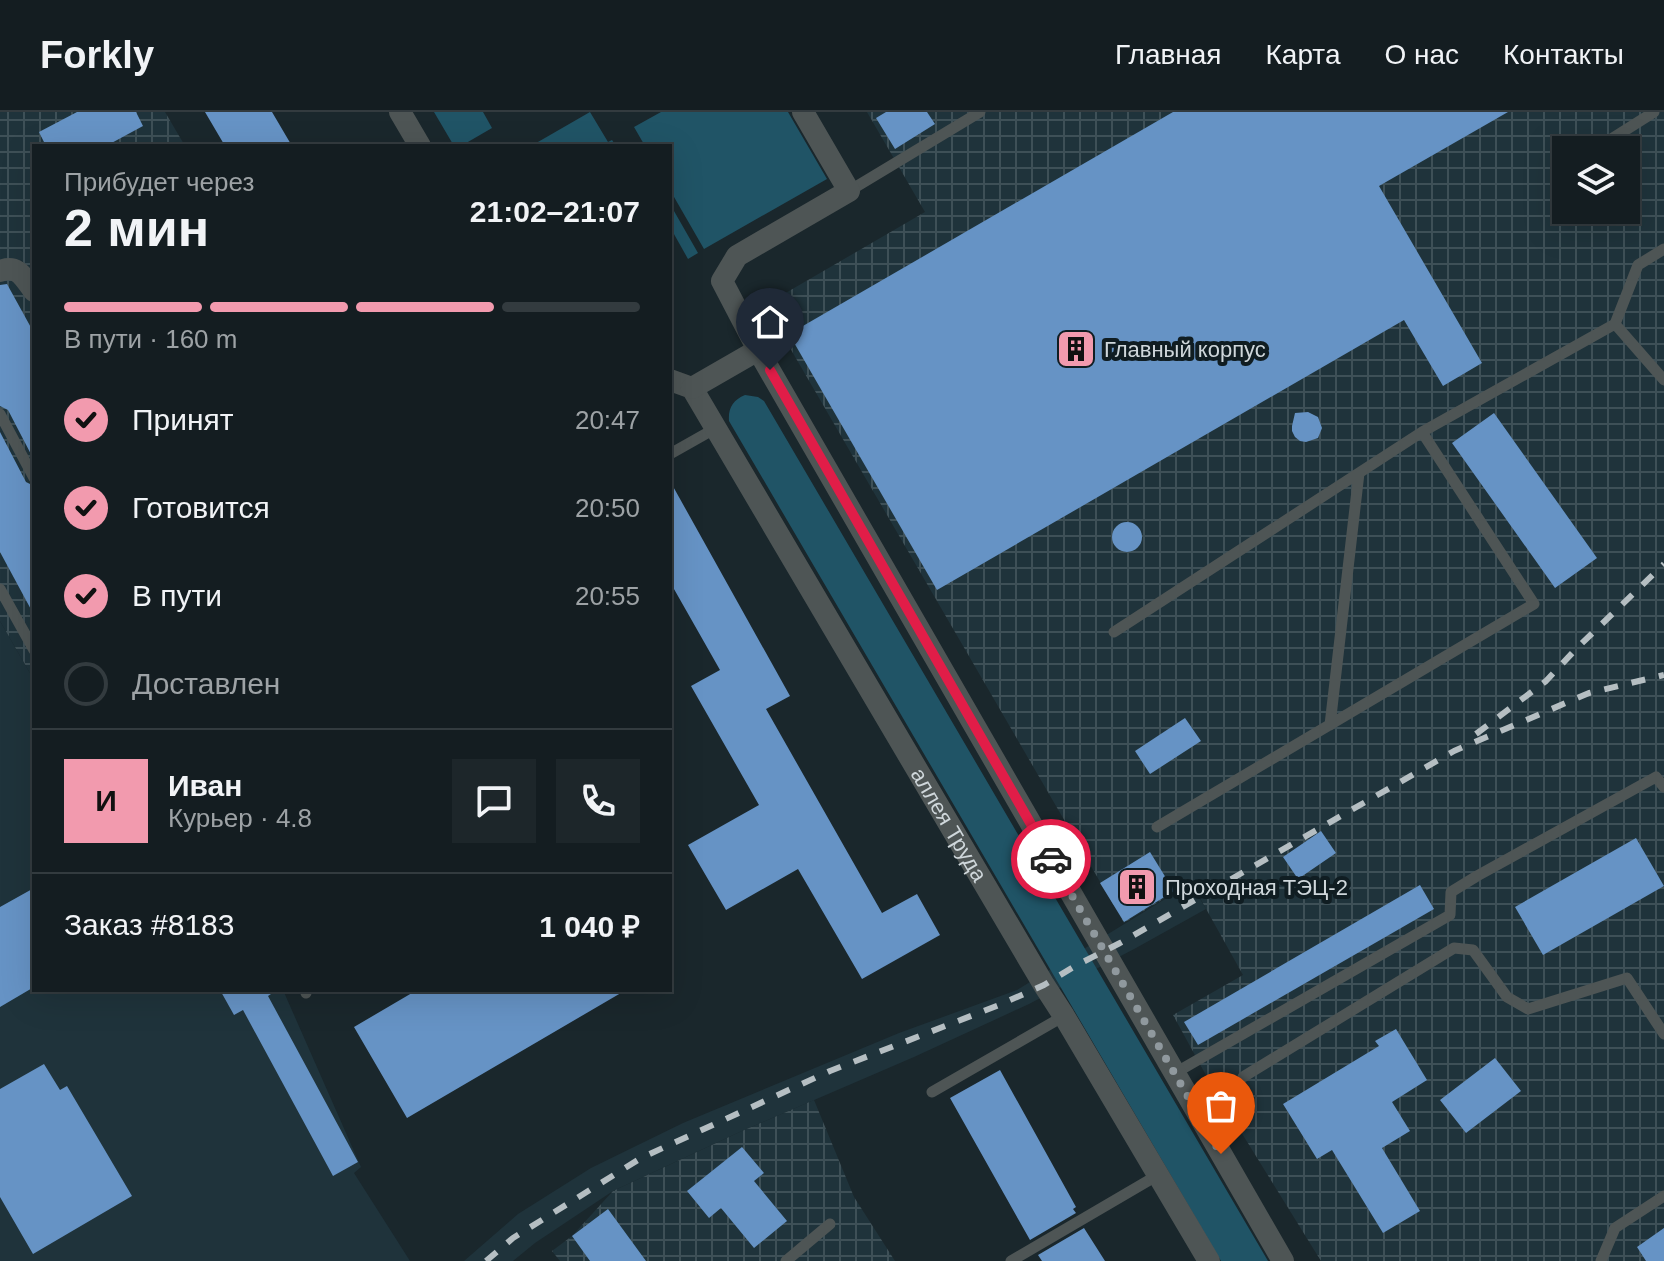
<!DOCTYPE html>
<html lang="ru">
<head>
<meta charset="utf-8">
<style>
	:root { --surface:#141d21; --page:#1d262a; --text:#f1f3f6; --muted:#9da2a5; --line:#333b3f; --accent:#f29aae }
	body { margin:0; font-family:Arial,sans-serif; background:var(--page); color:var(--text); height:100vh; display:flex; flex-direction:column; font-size:30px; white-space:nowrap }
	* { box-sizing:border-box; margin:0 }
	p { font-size:26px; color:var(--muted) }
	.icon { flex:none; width:44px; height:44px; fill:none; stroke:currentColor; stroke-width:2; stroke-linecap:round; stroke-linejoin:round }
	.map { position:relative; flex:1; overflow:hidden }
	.sheet { position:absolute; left:32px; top:32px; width:640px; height:848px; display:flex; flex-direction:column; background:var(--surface); border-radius:0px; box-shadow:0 8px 32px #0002,0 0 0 2px var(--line) }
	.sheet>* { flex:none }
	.fabs { position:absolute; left:1552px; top:24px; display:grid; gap:16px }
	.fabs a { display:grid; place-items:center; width:88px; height:88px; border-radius:0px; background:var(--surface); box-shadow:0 8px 32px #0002,0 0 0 2px var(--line); font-size:40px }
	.pin { position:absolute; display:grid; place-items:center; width:68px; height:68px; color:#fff; margin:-82px -34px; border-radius:50% 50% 50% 0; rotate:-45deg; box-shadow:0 0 8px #0007 }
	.pin .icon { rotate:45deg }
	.courier { position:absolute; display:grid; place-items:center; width:80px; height:80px; margin:-40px; border:6px solid #e11d48; border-radius:50%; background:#fff; color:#222; box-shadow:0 2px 10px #0007 }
	.summary em { font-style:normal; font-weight:600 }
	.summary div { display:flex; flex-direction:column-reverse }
	.summary { display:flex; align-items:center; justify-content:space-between; height:136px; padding:0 32px }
	h1 { font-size:52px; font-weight:600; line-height:60px }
	.bar { display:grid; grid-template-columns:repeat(4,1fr); gap:12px 8px; align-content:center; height:96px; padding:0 32px }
	.bar i { height:10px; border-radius:6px; background:var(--line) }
	.bar .on { background:var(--accent) }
	.bar p { grid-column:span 4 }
	.line { display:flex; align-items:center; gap:20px; padding:0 32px; border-top:2px solid var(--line) }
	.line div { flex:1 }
	.round { display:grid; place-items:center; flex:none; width:84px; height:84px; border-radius:0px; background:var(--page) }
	ol { padding:0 32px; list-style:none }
	li { display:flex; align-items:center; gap:24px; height:88px }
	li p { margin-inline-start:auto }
	li .icon { padding:8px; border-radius:50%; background:var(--accent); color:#111; stroke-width:4 }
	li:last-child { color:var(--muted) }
	li i { width:44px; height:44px; border:4px solid var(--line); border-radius:50% }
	header { display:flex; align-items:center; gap:48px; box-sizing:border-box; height:112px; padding:0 40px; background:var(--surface); border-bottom:2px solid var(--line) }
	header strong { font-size:38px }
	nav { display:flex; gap:44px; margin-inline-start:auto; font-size:28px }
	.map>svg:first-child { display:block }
</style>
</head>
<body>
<header>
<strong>Forkly</strong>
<nav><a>Главная</a><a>Карта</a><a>О нас</a><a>Контакты</a></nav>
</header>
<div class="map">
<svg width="1664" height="1149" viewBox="0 0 1664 1149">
	<defs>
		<pattern id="industrial-grid" width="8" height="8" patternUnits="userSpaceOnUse" patternTransform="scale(2)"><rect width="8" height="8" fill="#1f333b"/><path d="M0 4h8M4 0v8" fill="none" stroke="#3e5057"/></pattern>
	</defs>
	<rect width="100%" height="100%" fill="#1a272c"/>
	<path fill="#1f333b" d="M0 509 34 568V878H283L361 1055 354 1061 410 1149H0Z
		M1191 771 1206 797 1136 836 1029 892 914 945 742 1019 613 1079 535 1131 513 1149H464L518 1102 591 1056 683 1011 899 921 1017 878Z"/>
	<path fill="url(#industrial-grid)" fill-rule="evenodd" d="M0 0H165L185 34H34V162L20 147 34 173V568L0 509Z
		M867 0H1664V1149H1321L1207 965 1173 903 1243 863 1200 786 1190 771 1124 811 765 193 925 100ZM1566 38H1626V98H1566Z
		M814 988 854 1085 895 1149H560L552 1139 572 1124 613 1079 742 1019Z"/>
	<path fill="#205466" d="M434 0H483L492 16 461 34H454Z
		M590 0 608 30 612 28 616 34H531Z
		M661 0H788L827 67 704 137 670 78V34H645L634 15Z
		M670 92 698 141 688 147 670 115Z
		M745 283 758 285 764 289 1268 1149H1221L729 309C728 296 733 288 745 283Z"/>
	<path fill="#6693c5" d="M77 0H136L143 14 106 34H46L39 20Z
		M205 0H272L292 34H225Z
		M886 0H927L935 12 895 37 876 6Z
		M1173 0H1508L1379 74 1482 251 1443 274 1404 208 937 478 789 222Z
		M7 172 34 221V348L8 298 0 294V173Z
		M1308 300 1318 305 1322 316 1318 326 1306 330 1300 329 1295 325 1292 319V314L1295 301Z
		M1494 301 1597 446 1555 476 1452 331Z
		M0 320 26 370 34 374V503L0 440Z
		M670 369 790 584 766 597 882 801 917 782 940 823 862 867 798 757 726 798 688 733 759 693 691 574 720 558 670 470Z
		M1112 425a15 15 0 1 1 30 0a15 15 0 1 1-30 0Z
		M1185 606 1201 629 1150 662 1135 639Z
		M1321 719 1336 741 1298 767 1283 745Z
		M1636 726 1664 774 1543 843 1515 795Z
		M1150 740 1174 779 1124 810 1100 771Z
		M1420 773 1434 797 1198 933 1184 910Z
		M34 776V875L0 895V795Z
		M220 878H277L268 884 358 1050 333 1064 243 898 234 903Z
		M417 878H626L407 1006 354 915Z
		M1396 917 1427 968 1392 990 1410 1019 1382 1036 1420 1099 1383 1121 1332 1038 1317 1047 1283 992 1379 934 1375 929Z
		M1495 946 1521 979 1466 1021 1440 988Z
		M44 952 60 978 67 974 132 1084 33 1142 0 1085V977Z
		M1000 958 1076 1095 1073 1097 1076 1101 1030 1128 950 986Z
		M742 1035 764 1061 754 1069 787 1109 754 1136 721 1096 709 1106 687 1079Z
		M608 1097 646 1149H590L572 1124Z
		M1084 1116 1105 1149H1042L1038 1143Z
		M1664 1116V1149H1646L1637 1135Z"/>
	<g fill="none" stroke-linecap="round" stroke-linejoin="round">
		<path stroke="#4e5555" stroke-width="11" d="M1594 38 1654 0
			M849 79 980 0
			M1615 212 1664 268
			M0 302 34 366
			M670 342 716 316
			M0 477 34 538
			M1114 520 1422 320
			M1330 613 1359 361
			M1157 715 1534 492 1422 320 1615 212 1638 153 1664 137
			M305 878 306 881
			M1175 961 1450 803 1451 780 1477 764 1656 665 1664 675
			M1243 965 1454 836 1473 838 1507 885 1528 897 1627 866 1664 922
			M932 980 1064 904
			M786 1149 830 1112
			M1011 1149 1158 1063
			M1601 1149 1615 1116 1664 1084"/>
		<path stroke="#4e5555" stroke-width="22" d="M0 159C18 152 24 166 34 179"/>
		<g stroke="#4e5555" stroke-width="22">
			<path d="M400 0 420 34"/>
			<path d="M803 0 849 79 737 144 722 169 758 238 1283 1149"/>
			<path id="s1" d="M670 268 692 276 1044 873 1064 904 1209 1149"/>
			<path d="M692 276 758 238"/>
		</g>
		<path stroke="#b5bec2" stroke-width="6" stroke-dasharray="14 14" stroke-linecap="butt" d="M1476 622 1546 569 1577 536 1664 452
			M486 1149 513 1126 641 1046 830 959 999 893 1044 873 1075 854 1120 831 1454 639 1589 581 1664 563"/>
	</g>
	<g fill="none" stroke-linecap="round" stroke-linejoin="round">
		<path stroke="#90999e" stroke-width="8" stroke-dasharray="0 14.4" d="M1051 747 1221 1042"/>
		<path stroke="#e11d48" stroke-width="10" d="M770 258 1051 747"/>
	</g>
	<defs>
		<symbol id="building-square" viewBox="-11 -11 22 22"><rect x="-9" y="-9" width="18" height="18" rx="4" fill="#f29aae" stroke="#101d22"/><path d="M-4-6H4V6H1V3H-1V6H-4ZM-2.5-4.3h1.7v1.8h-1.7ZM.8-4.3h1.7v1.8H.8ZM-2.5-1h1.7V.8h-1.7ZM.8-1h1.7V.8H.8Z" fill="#111"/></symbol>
	</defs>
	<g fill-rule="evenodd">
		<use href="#building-square" x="1054" y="215" width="44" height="44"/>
		<use href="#building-square" x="1115" y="753" width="44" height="44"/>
	</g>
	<g text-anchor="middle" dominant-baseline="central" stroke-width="8" stroke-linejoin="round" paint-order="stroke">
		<g font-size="22" fill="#cfd7db" stroke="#101d22" text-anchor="start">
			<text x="1104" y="237">Главный корпус</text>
			<text x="1165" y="775">Проходная ТЭЦ-2</text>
		</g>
		<g font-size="22" fill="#cfd7db" stroke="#101d22">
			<text stroke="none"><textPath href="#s1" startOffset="530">аллея Труда</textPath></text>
		</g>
	</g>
</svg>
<div class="fabs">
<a><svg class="icon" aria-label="layers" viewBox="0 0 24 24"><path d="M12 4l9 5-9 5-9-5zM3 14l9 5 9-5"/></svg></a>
</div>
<div class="pin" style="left:1221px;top:1042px;background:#ea580c"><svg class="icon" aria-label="bag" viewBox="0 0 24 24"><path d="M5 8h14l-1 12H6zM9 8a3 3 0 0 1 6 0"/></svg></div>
<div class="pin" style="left:770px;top:258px;background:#1f2937"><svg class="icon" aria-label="home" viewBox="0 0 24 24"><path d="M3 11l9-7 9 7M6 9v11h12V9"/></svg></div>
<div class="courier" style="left:1051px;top:747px"><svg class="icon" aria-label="car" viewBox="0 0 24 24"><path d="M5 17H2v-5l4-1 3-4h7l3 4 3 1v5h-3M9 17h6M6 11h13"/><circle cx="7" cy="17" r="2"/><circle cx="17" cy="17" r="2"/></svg></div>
<section class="sheet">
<div class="summary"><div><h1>2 мин</h1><p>Прибудет через</p></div><em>21:02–21:07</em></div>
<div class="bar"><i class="on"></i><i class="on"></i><i class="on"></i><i></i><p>В пути · 160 m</p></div>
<ol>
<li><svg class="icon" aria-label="check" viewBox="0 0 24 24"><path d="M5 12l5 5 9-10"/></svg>Принят<p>20:47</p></li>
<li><svg class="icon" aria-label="check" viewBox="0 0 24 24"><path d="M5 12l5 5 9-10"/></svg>Готовится<p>20:50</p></li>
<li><svg class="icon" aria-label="check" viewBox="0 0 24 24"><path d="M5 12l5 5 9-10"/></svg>В пути<p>20:55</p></li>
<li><i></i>Доставлен</li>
</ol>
<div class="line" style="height:144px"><b class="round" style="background:var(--accent);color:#111">И</b><div><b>Иван</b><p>Курьер · 4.8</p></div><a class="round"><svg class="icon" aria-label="chat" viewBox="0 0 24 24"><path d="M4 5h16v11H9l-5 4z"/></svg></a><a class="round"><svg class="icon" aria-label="phone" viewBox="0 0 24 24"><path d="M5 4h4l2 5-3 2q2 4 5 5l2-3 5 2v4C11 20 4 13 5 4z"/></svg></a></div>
<div class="line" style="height:104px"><div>Заказ #8183</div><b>1 040 ₽</b></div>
</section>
</div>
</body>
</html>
